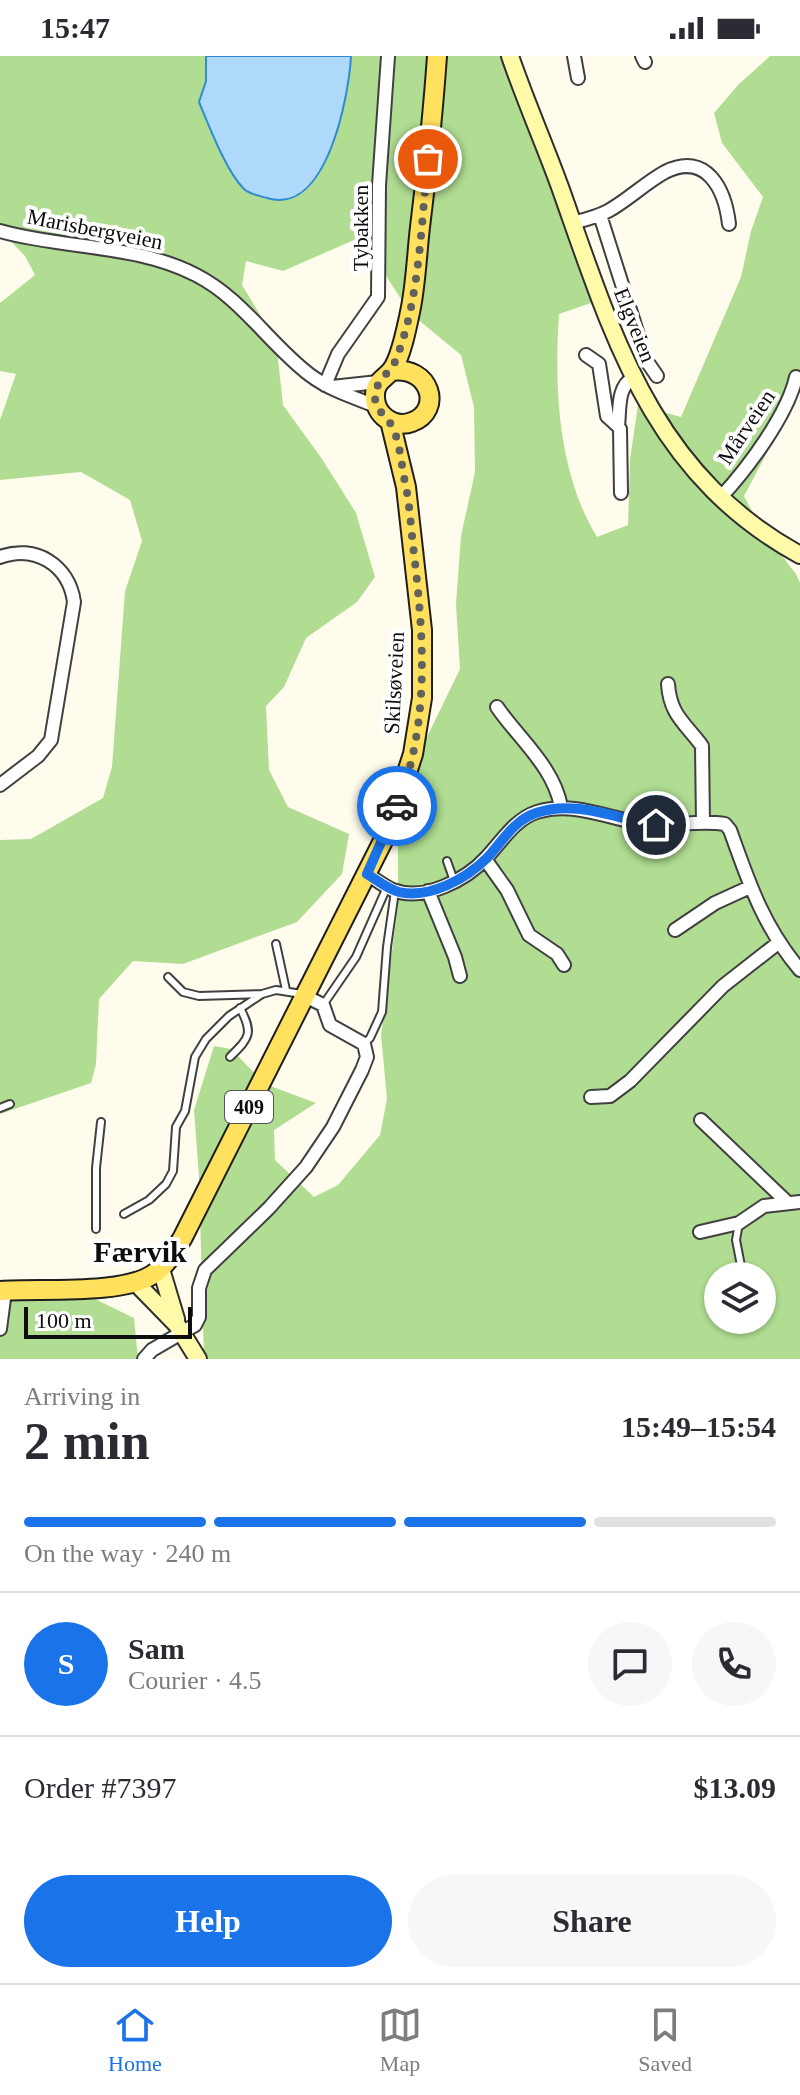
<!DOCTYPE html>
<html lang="en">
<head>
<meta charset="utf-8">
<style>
	:root { --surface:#fff; --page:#f7f7f7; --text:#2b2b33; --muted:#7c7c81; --line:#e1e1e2; --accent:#1a73e8 }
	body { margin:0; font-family:Georgia,serif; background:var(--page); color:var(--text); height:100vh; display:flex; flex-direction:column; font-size:30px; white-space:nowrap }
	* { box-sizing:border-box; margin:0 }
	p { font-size:26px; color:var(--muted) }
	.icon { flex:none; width:44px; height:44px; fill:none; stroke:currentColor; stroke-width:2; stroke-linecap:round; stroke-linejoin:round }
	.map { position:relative; height:1303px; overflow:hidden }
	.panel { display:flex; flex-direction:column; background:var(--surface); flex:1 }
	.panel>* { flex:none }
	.tools { position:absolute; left:704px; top:1206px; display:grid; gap:16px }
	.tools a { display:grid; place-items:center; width:72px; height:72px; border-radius:50%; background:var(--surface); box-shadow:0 2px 6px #0004; font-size:40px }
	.scale { position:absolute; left:24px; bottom:20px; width:168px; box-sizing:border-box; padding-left:8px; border:4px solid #0d0d0d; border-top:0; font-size:22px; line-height:28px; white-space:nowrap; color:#0d0d0d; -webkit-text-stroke:6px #fff; paint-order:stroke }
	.pin { position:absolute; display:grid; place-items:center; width:68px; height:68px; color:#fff; margin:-34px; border:4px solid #fff; border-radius:50%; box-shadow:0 2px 8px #0007 }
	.courier { position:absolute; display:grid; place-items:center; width:80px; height:80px; margin:-40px; border:6px solid #1a73e8; border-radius:50%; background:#fff; color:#222; box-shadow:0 2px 10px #0007 }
	.summary em { font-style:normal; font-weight:700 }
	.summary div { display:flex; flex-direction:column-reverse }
	.summary { display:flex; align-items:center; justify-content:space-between; height:136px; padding:0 24px }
	h1 { font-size:52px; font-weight:700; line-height:60px }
	.bar { display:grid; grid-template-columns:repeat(4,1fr); gap:12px 8px; align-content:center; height:96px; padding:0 24px }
	.bar i { height:10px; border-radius:6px; background:var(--line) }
	.bar .active { background:var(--accent) }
	.bar p { grid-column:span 4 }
	.line { display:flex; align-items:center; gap:20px; padding:0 24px; border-top:2px solid var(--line) }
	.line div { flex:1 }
	.round { display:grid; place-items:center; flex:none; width:84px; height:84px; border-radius:42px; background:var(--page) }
	.primary-button { display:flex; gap:16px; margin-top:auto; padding:16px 24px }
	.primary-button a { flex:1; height:92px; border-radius:48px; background:var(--accent); color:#fff; font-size:32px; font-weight:700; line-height:92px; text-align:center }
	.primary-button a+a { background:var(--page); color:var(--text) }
	.status { display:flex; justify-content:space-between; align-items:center; height:56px; padding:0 40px; background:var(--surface); direction:ltr }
	.status svg { height:22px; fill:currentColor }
	.menu { display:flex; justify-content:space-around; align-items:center; height:112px; border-top:2px solid var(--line); background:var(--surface); font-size:22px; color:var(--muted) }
	.menu a { display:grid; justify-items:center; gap:4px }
	.menu .active { color:var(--accent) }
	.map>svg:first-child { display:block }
</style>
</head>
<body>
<div class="status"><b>15:47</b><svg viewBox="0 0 49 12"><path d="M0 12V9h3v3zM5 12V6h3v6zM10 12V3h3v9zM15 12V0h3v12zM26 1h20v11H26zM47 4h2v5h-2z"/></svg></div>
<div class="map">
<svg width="800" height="1303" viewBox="0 0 800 1303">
	<rect width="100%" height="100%" fill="#fffced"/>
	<path fill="#b0dd92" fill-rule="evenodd" d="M0 0H206V25L199 46 287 143C294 140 302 137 308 130 333 103 349 36 351 0H517L586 194 591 247 559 258C554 332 558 417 597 481L628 469 630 403 638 349 681 361 741 221 751 175 763 141 722 87 714 57 739 28 770 0H800V334L744 440 762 474 796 518 800 527V1303H204L199 1121 194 1054 214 990 231 993 265 1028 316 1047 274 1074 275 1104 314 1141 338 1129 380 1079 387 1043 381 979 398 850V784L408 720 460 613 456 548 461 480 475 416 474 351 461 299 410 257 361 181 283 215 246 205 242 229 276 285 283 349 322 403 356 457 375 521 357 546 306 582 284 631 266 650 269 714 288 751 349 778 342 818 297 866 183 908 133 905 99 943 96 1008 91 1027 0 1058V784L31 783 103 742 112 711 125 535 142 485 130 444 81 416 0 424V364L16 318 0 315V247L35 219 25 200 0 174ZM718 1220H762V1264H718Z
		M29 1237 95 1243 134 1262 138 1303H0V1238Z"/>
	<path fill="#aed9f9" stroke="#318ad5" stroke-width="2" d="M206 0H351C349 39 327 161 267 142 260 140 249 138 244 133 226 115 209 70 199 46L206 25Z"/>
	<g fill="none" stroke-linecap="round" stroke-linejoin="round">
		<defs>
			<path id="service" d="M447 805 454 825
				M276 888 286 934
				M168 921 183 936 199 940 262 938 276 934 302 938
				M323 949 356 901 387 831
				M364 988 370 982 382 956 387 891 395 835
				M230 1001C249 982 254 978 240 952
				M0 1052 10 1048
				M124 1158 149 1144 166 1128 173 1115 176 1071 185 1055 195 1001 206 983 229 960 262 938
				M739 1167 736 1184 743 1220
				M96 1173V1112L101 1066"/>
			<path id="minor" d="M574 0 578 22
				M642 0 645 6
				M600 159 646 304 657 320
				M572 167C584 164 597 161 608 155 628 144 645 127 665 116 707 95 725 134 729 168
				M0 175C64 193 136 188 196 219 243 243 269 288 310 319 330 334 353 341 376 350
				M586 299 599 308 607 360 618 370
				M325 329 338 298 378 241 379 129 388 0
				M332 331 378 326
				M621 437 620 373 618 370C620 353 617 331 633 322
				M721 441C748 412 788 358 796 321
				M0 501C35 488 69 509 74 546L51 684 38 700 0 729
				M668 628C670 659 685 667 702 690L703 767
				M497 651C519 683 554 711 561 751
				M485 803 507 834 529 879 557 898 564 909
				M367 818C375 823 384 830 393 834 424 846 466 824 487 801 502 785 515 763 537 756 580 743 616 768 658 769 680 769 703 764 725 768L730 774C749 827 763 870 800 914
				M428 835 455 901 460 920
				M675 874 715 847 750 831
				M591 1041 610 1040 630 1025 723 930 778 887
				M701 1064 788 1147
				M700 1176 739 1167 764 1150 800 1146
				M0 1273 5 1235
				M144 1303 152 1294 195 1269 199 1261V1232L205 1214 269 1152 306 1111 333 1071 362 1014 367 1001 364 988 330 969 323 949 305 940"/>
			<path id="secondary" d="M510 0C525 44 544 87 560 131 613 280 651 417 800 499
				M161 1213 176 1263
				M136 1227 177 1269 198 1303"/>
			<path id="primary" d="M391 315C431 309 443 355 412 366 394 373 374 359 375 339 375 326 384 323 391 315 401 303 408 266 411 251 416 225 417 197 420 171 427 114 433 57 437 0
				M0 1235C40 1232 120 1239 152 1219 166 1210 175 1195 183 1181L388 775 413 698 422 642V574L406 431 390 365"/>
		</defs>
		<use href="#service" stroke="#404040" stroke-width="10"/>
		<use href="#minor" stroke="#404040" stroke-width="16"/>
		<use href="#secondary" stroke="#2f2f2f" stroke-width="20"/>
		<use href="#primary" stroke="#1e1e1e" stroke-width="22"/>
		<use href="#service" stroke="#fff" stroke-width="6"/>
		<use href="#minor" stroke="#fff" stroke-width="12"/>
		<use href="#secondary" stroke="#fffaa8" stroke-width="16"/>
		<use href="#primary" stroke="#ffe15d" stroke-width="18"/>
	</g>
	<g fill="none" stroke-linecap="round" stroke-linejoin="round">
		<path stroke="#62615b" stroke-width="8" stroke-dasharray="0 14.4" d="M397 750C430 668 424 583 414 498 411 474 410 449 405 426 401 408 400 382 390 367 384 357 376 355 375 342 374 324 392 317 397 301 420 240 421 168 428 103"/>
		<path stroke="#1a73e8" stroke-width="10" d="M397 750 367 818C377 824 387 833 399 836 429 843 466 823 487 802 502 786 514 764 536 757 575 743 616 763 656 769"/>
	</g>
	<g text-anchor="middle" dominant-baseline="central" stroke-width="8" stroke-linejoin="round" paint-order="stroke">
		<rect fill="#fff" stroke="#565656" stroke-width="2" x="225" y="1035" width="48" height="32" rx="6"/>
		<g font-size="20" font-weight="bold" fill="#0d0d0d">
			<text x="249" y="1051">409</text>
		</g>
		<g font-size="22" fill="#0d0d0d" stroke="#fff">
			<text transform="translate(360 172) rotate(-90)">Tybakken</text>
			<text transform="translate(95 173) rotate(11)">Marisbergveien</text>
			<text transform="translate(635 269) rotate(68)">Elgveien</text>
			<text transform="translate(746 371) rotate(-56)">Mårveien</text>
			<text transform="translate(394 627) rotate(-87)">Skilsøveien</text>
		</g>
		<g font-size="30" font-weight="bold" fill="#0d0d0d" stroke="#fff">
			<text x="140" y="1195">Færvik</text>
		</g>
	</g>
</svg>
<div class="tools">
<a><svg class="icon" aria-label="layers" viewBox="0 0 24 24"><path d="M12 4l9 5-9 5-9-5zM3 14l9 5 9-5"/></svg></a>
</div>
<div class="scale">100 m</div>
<div class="pin" style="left:428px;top:103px;background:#ea580c"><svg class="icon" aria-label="bag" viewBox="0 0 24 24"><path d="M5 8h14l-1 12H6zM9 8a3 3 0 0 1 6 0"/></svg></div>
<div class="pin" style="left:656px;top:769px;background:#1f2937"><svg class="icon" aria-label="home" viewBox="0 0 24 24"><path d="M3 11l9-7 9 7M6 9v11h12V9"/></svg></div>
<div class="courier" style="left:397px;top:750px"><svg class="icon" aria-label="car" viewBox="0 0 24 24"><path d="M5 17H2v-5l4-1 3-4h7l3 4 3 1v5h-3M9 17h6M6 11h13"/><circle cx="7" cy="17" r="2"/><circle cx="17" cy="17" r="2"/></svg></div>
</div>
<section class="panel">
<div class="summary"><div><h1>2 min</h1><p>Arriving in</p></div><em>15:49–15:54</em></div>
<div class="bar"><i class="active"></i><i class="active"></i><i class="active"></i><i></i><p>On the way · 240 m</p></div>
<div class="line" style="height:144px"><b class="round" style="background:var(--accent);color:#fff">S</b><div><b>Sam</b><p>Courier · 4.5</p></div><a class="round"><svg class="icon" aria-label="chat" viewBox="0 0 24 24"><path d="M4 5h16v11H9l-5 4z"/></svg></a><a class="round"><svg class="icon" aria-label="phone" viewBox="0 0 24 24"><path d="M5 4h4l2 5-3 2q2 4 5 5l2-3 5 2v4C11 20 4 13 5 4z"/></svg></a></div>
<div class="line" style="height:104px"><div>Order #7397</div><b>$13.09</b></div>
<div class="primary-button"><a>Help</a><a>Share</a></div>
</section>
<nav class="menu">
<a class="active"><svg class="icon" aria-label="home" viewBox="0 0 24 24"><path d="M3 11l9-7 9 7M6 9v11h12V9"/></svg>Home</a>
<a><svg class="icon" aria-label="map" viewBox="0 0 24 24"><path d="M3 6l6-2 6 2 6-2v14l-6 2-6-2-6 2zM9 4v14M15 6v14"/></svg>Map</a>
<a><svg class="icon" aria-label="saved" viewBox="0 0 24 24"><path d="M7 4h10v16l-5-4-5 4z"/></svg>Saved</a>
</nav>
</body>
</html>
